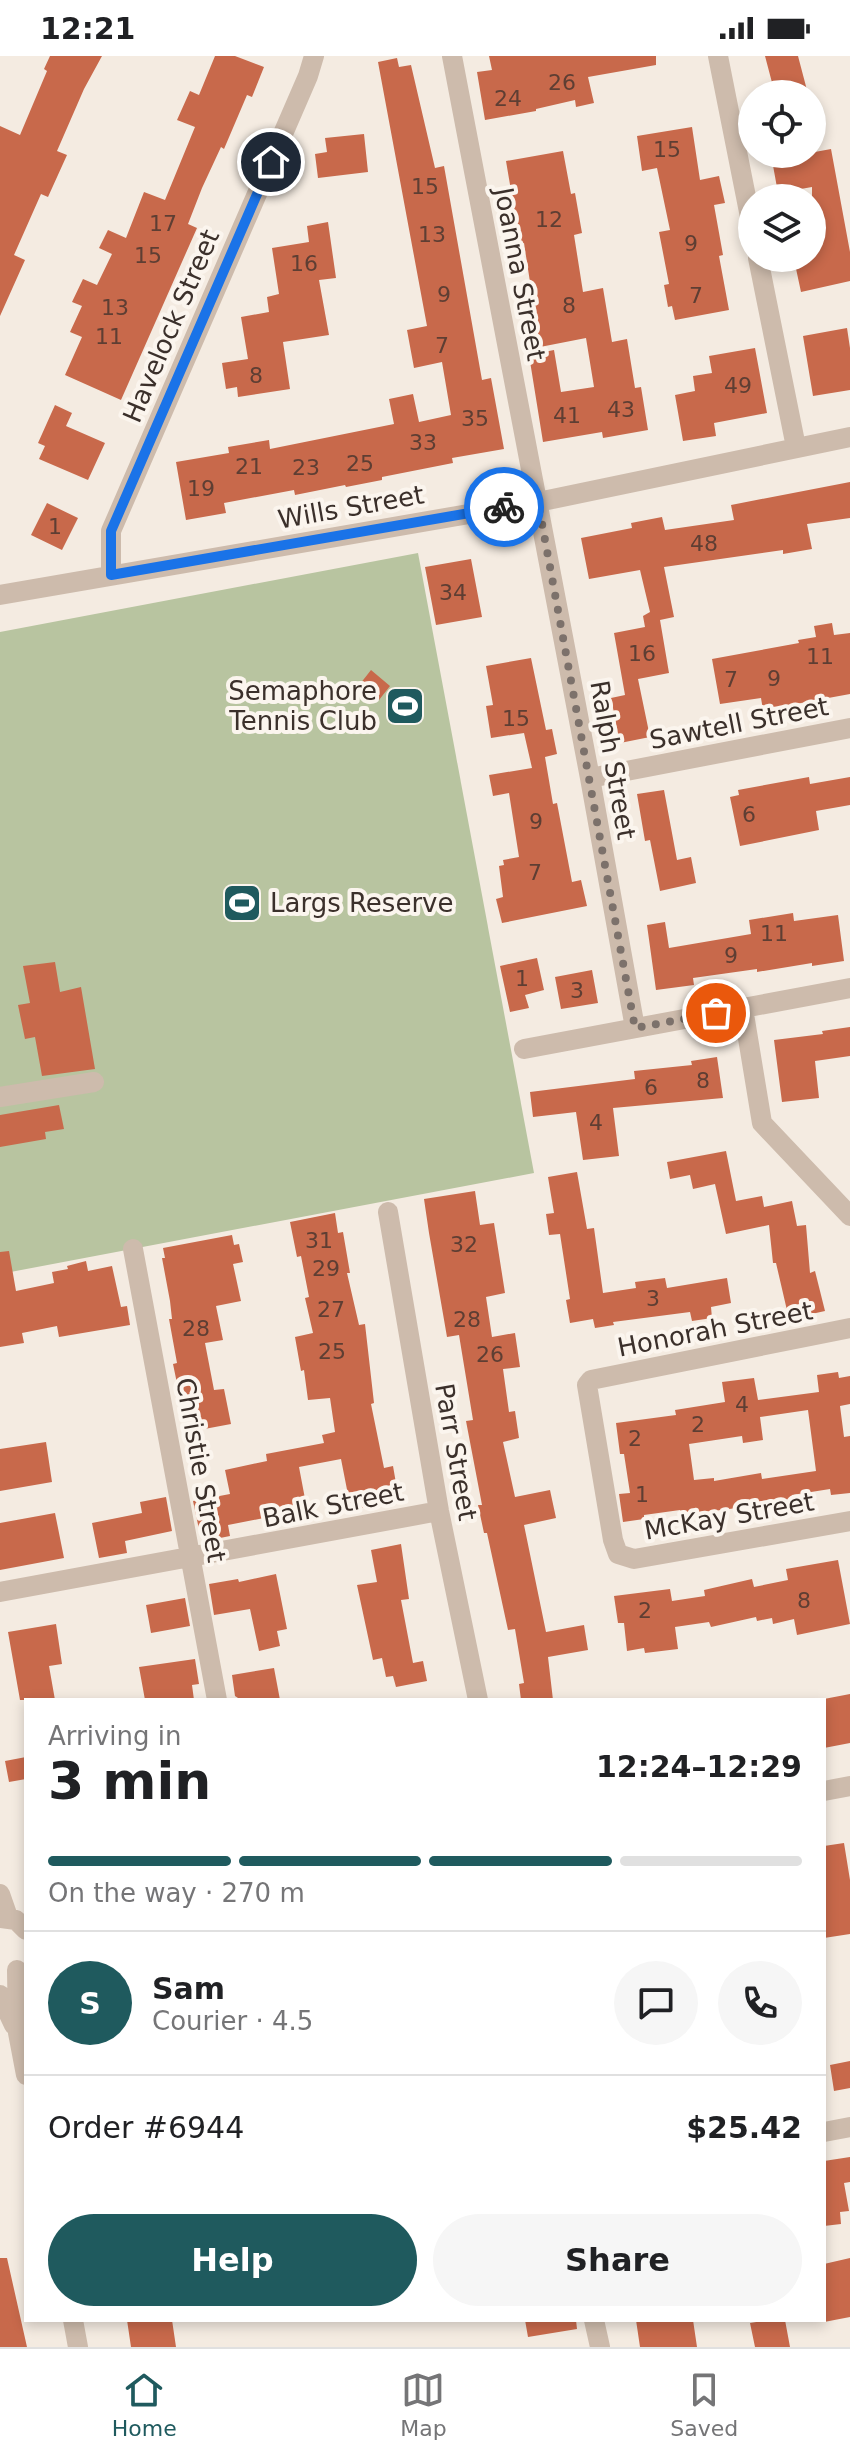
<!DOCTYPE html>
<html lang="en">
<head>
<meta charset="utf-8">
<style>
	:root { --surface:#fff; --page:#f6f6f6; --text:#202124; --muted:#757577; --line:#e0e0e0; --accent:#1f5a5e }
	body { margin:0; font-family:"DejaVu Sans",sans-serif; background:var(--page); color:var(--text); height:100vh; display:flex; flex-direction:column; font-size:30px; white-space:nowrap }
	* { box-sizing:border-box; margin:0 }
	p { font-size:26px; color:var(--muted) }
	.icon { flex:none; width:44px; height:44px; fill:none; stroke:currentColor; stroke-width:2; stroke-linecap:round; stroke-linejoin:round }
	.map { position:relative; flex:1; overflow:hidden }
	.sheet { position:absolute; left:24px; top:1642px; width:802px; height:624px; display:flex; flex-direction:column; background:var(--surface); border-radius:0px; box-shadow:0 4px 12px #0003 }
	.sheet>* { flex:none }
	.fabs { position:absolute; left:738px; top:24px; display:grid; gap:16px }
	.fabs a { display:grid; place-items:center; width:88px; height:88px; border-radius:50%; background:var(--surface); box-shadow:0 4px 12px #0003; font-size:40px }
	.pin { position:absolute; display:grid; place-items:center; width:68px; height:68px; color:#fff; margin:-34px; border:4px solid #fff; border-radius:50%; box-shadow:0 2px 8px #0007 }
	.courier { position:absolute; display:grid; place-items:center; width:80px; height:80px; margin:-40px; border:6px solid #1a73e8; border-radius:50%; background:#fff; color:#222; box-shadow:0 2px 10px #0007 }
	.headline em { font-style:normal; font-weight:800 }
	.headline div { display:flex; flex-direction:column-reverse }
	.headline { display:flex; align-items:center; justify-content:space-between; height:136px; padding:0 24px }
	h1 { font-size:52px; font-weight:800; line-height:60px }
	.bar { display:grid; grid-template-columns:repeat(4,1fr); gap:12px 8px; align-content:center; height:96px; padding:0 24px }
	.bar i { height:10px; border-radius:6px; background:var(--line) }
	.bar .current { background:var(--accent) }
	.bar p { grid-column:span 4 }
	.line { display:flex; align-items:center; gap:20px; padding:0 24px; border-top:2px solid var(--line) }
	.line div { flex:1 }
	.round { display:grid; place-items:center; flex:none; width:84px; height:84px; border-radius:42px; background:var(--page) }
	.cta { display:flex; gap:16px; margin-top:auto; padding:16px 24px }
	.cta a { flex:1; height:92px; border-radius:48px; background:var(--accent); color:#fff; font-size:32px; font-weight:800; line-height:92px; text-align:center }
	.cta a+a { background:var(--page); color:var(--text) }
	.status { display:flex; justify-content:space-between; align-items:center; height:56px; padding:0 40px; background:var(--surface); direction:ltr }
	.status svg { height:22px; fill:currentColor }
	.tabs { display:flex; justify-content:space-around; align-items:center; height:112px; border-top:2px solid var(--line); background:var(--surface); font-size:22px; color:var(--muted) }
	.tabs a { display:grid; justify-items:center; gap:4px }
	.tabs .current { color:var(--accent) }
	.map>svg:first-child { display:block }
</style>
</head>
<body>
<div class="status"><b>12:21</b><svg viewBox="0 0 49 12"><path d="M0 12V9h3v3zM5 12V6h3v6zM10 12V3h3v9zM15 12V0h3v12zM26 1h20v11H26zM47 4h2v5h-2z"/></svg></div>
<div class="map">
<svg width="850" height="2291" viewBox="0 0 850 2291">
	<rect width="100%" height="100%" fill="#f4ebe1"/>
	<path fill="#b8c4a0" d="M418 497 534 1117 0 1218V576Z"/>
	<path fill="#c8694b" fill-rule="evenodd" d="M50 0H102L84 33 57 95 67 99 48 141 41 138 14 199 25 204 0 260V70L20 79 47 15 44 13Z
		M215 0H235L264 11 252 41 247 39 224 93 221 91 202 132 188 168 197 172 121 344 65 319 82 281 70 276 82 250 72 246 83 223 97 229 112 198 99 192 108 174 126 182 144 136 165 144 195 71 177 64 190 35 199 39Z
		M489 0H656V9L588 21 594 47 576 51 575 44 536 53V55L485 64 477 16 492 14Z
		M765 0H798L808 38H775Z
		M397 2 399 11 411 9 435 112 444 110 482 324 491 322 504 393 452 402 453 407 382 421V424L346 431 345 429 295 439 294 434 224 447 226 457 186 464 176 406 229 397 228 391 269 384 270 393 394 368 389 343 413 338 419 366 451 359 442 306 414 312 407 274 427 270 378 6Z
		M692 71 700 124 719 120 725 147 714 149 723 199 719 200 729 254 675 264 672 250 668 251 664 229 669 228 659 176 670 174 657 112 642 115 637 80Z
		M364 78 368 116 318 122 315 98 327 96 325 82Z
		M831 93 850 196V225L801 236 795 208 812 204V131L778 137 772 104Z
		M563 95 571 138 575 137 582 177 574 179 583 236 603 232 612 286 627 283 635 332 641 331 648 374 603 382 602 376 543 386 529 299 554 294 561 336 594 331 586 282 540 291 524 187 520 188 506 105Z
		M328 166 336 222 319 224 329 279 283 286 290 333 238 341 237 331 226 333 222 307 248 303 241 261 269 256 267 241 279 238 272 192 309 186 307 170Z
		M847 272 850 292V334L813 340 803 280Z
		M755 292 767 357 714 367 716 380 683 385 675 339 695 335 693 320 712 317 709 300Z
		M55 349 72 357 66 370 105 387 88 424 39 403 45 390 38 387Z
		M850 426V462L807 468 812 493 783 498V494L664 511 674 561 660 564 669 617 638 623 650 681 620 687 611 642 625 639 614 577 645 571 643 560 650 556 640 514 589 523 581 482 632 472 631 467 662 461 665 474 734 464 731 449Z
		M47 447 78 462 62 494 31 479Z
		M471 503 482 561 436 569 425 511Z
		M832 567 834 579 850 577V638L763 654 761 642 720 648 712 603 799 587 798 584 816 581 814 570Z
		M531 602 546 674 552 673 557 698 545 701 553 748 557 747 572 826 581 824 587 850 502 867 496 843 503 841 499 810 504 809 503 804 519 801 509 737 493 740 489 719 532 712 524 677 491 682 486 650 493 649 486 610Z
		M371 614 390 630 379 644 360 628Z
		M809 721 810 728 850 721V749L816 755 819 774 740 790 730 741 739 739 738 734Z
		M664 734 677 804 691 801 696 827 660 835 650 784 645 785 637 738Z
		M793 857 794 865 838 859 844 905 812 910V907L757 916V913L693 922 694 929 656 934 647 869 665 866 669 892 751 878 749 864Z
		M537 902 544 934 525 939 529 952 510 956 500 910Z
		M55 906 60 936 81 931 95 1013 42 1020 35 981 25 983 18 949 30 947 23 910Z
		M592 914 598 947 561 953 555 921Z
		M850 971V1000L815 1005 819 1042 782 1046 774 984 823 978 822 975Z
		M717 1001 723 1042 613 1052 619 1100 583 1104 576 1056 533 1061 530 1036 635 1023 634 1015 692 1009 691 1005Z
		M59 1049 64 1073 45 1076 46 1083 0 1091V1059Z
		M726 1095 736 1145 762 1140 764 1151 792 1145 797 1170 806 1169 810 1217 815 1215 825 1255 789 1263 776 1207H773L769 1169 726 1178 715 1128 693 1133 690 1119 670 1123 667 1106Z
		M577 1116 587 1173 594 1172 603 1237 636 1232 635 1226 665 1222 667 1232 727 1222 731 1247 711 1251 712 1262 692 1265 690 1256 613 1266 614 1269 595 1272 593 1263 570 1267 566 1244 570 1243 560 1178 549 1179 546 1158 554 1157 548 1121Z
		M475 1135 480 1169 494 1167 505 1237 486 1241 492 1281 515 1277 520 1311 503 1313 509 1356 515 1355 519 1382 503 1386 515 1441 550 1434 556 1462 524 1469 546 1576 584 1569 588 1594 548 1601 553 1644H521L519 1628 524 1627 515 1573 508 1574 487 1477H484L478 1449H482L466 1365 473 1364 459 1279 447 1281 429 1177 424 1143Z
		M335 1157 338 1177 343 1176 350 1217H347L359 1269 365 1268 374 1347 371 1348 384 1412 393 1410 397 1433 390 1435 392 1446 351 1454 341 1403 299 1411 306 1448 263 1456 264 1462 228 1469 230 1480 210 1484 208 1476 200 1478 193 1445 230 1438 225 1414 267 1405 266 1398 324 1387 322 1379 335 1376 330 1342 308 1344 304 1314 301 1315 295 1281 313 1277 305 1242 309 1241 301 1200 297 1201 290 1166Z
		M232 1179 234 1189 239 1188 243 1206 233 1208 241 1245 216 1250 223 1284 205 1287 214 1334 224 1333 231 1368 199 1374 196 1354 188 1355 184 1336 179 1337 173 1308 177 1307 169 1263H172L170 1245 162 1202H165L163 1192Z
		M9 1195 16 1235 54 1227 52 1216 68 1213 67 1210 86 1205 88 1215 112 1210 121 1251 127 1250 130 1269 59 1281 57 1270 22 1277 24 1287 0 1291V1196Z
		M838 1316 839 1322 850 1320V1348L840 1350 844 1381 850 1380V1437L831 1439 830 1433 792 1439 793 1448 746 1455 745 1451 681 1459 680 1454 644 1459V1463L623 1466 619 1438 630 1437 624 1398H620L616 1367 676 1359 675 1354 725 1346 722 1326 754 1322 758 1344 819 1336 817 1319ZM808 1354 816 1415 762 1423 761 1417 714 1425V1422L694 1424 689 1388 742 1380 743 1387 763 1384 760 1361Z
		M46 1386 52 1426 0 1435V1393Z
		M166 1441 172 1475 125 1485 127 1497 99 1502 92 1467 142 1457 140 1446Z
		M55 1457 64 1502 0 1514V1467Z
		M401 1488 409 1543 401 1544 413 1607 423 1605 427 1625 396 1631 393 1620 386 1621 382 1602 373 1604 357 1529 377 1526 371 1494Z
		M838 1504 850 1568 797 1579 794 1563 773 1568 772 1562 757 1565 756 1561 711 1571 709 1566 675 1571 678 1593 645 1597 644 1592 627 1595 624 1567H618L614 1540 670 1533 672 1545 705 1540 704 1534 752 1523 754 1531 788 1524 786 1513Z
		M276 1518 287 1573 277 1575 280 1590 259 1595 250 1553 214 1559 209 1528 238 1523 239 1526Z
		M185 1542 190 1570 151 1577 146 1549Z
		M56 1568 62 1608 49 1610 55 1644H20L8 1576Z
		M195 1603 199 1628 192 1629 194 1644H145L139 1611Z
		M274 1612 280 1644H241L235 1640 232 1619Z
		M850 1638V1687L824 1692V1643Z
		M26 1701V1723L9 1726 5 1705Z
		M844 1787 850 1824V1878L824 1882V1790Z
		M850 2005V2032L834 2035 830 2009Z
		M850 2101V2126L844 2127 849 2155 840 2156 841 2168 824 2170V2105Z
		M0 2202H7L27 2291H0Z
		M850 2202V2261L824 2266V2208Z
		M127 2264H172L176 2291H131Z
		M525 2264H576L577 2273 528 2281Z
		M636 2264H693L697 2291H640Z
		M768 2264H785L790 2291H755L750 2267Z"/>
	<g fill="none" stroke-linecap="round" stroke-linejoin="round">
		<path stroke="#cdbbac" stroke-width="20" d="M452 0 590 722 635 972
			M718 0 752 171
			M758 202 796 391
			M111 519V475L308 20 314 0
			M0 539 538 446 850 381
			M590 722 850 672
			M743 952 762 1067 850 1160
			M524 993 850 932
			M0 1041 94 1026
			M388 1156 439 1455 478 1644
			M133 1193 217 1644
			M850 1272 591 1324 587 1329 613 1484 618 1498 634 1503 850 1465
			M0 1536 439 1455
			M824 1735 850 1730
			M0 1838 8 1861
			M0 1862 16 1864 26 1874
			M17 1914 18 1977 26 2019
			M0 1939 14 1969
			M824 2076 850 2071
			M73 2264 78 2291
			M594 2264 600 2291"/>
	</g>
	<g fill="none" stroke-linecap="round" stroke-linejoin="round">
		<path stroke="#7c716b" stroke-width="8" stroke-dasharray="0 14.4" d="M504 451 538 446 635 972 716 957"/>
		<path stroke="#1a73e8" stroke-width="10" d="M271 106 111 475V519L504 451"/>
	</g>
	<defs>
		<symbol id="stadium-square" viewBox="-11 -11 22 22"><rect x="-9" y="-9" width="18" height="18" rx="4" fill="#1f5a5e" stroke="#fbf5ee"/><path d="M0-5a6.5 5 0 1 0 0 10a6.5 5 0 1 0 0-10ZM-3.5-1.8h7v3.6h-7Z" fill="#fff"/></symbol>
	</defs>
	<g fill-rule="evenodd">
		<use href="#stadium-square" x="383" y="628" width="44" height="44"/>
		<use href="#stadium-square" x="220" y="825" width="44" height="44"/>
	</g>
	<g text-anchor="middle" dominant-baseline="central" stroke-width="8" stroke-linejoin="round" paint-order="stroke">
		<g font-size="22" fill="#5e3e33">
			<text x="562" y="26">26</text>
			<text x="508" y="42">24</text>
			<text x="667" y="93">15</text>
			<text x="425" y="130">15</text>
			<text x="549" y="163">12</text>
			<text x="163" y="167">17</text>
			<text x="432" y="178">13</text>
			<text x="691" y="187">9</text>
			<text x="148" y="199">15</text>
			<text x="304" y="207">16</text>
			<text x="444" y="238">9</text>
			<text x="696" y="239">7</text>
			<text x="569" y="249">8</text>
			<text x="115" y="251">13</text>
			<text x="109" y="280">11</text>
			<text x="442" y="289">7</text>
			<text x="256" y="319">8</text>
			<text x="738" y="329">49</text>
			<text x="621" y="353">43</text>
			<text x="567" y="359">41</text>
			<text x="475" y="362">35</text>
			<text x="423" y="386">33</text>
			<text x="360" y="407">25</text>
			<text x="249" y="410">21</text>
			<text x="306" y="411">23</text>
			<text x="201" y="432">19</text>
			<text x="55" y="470">1</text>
			<text x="704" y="487">48</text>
			<text x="453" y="536">34</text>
			<text x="642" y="597">16</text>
			<text x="820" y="600">11</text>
			<text x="774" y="622">9</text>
			<text x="731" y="623">7</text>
			<text x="516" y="662">15</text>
			<text x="749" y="758">6</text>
			<text x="536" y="765">9</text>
			<text x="535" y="816">7</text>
			<text x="774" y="877">11</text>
			<text x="731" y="899">9</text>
			<text x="522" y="922">1</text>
			<text x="577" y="934">3</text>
			<text x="703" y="1024">8</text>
			<text x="651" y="1031">6</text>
			<text x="596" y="1066">4</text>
			<text x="319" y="1184">31</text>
			<text x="464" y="1188">32</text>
			<text x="326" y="1212">29</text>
			<text x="653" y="1242">3</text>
			<text x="331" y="1253">27</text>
			<text x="467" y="1263">28</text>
			<text x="196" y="1272">28</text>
			<text x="332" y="1295">25</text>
			<text x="490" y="1298">26</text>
			<text x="742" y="1348">4</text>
			<text x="698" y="1368">2</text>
			<text x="635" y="1382">2</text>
			<text x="642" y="1438">1</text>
			<text x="804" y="1544">8</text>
			<text x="645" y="1554">2</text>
		</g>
		<g font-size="26" fill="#3b302b" stroke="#fbf5ee">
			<text transform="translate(520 218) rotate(79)">Joanna Street</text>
			<text transform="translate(171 270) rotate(-67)">Havelock Street</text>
			<text transform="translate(351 451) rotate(-10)">Wills Street</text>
			<text transform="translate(739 667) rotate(-11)">Sawtell Street</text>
			<text transform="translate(613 704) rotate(80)">Ralph Street</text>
			<text transform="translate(715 1273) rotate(-11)">Honorah Street</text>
			<text transform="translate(456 1396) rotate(80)">Parr Street</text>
			<text transform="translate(201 1414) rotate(80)">Christie Street</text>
			<text transform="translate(333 1449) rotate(-11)">Balk Street</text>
			<text transform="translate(729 1460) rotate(-10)">McKay Street</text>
		</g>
		<g font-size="26" fill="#3b302b" stroke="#fbf5ee" text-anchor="end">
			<text x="377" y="635">Semaphore<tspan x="377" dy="30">Tennis Club</tspan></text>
			<text x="270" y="847" text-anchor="start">Largs Reserve</text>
		</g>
	</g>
</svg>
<div class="fabs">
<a><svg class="icon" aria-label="locate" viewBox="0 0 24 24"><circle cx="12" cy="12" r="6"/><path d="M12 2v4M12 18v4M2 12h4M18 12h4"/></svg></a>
<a><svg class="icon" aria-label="layers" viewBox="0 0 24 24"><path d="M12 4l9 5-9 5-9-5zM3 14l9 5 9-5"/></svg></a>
</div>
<div class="pin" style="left:716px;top:957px;background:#ea580c"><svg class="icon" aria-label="bag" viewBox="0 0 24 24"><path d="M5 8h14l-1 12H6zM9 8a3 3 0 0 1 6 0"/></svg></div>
<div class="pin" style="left:271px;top:106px;background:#1f2937"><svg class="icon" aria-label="home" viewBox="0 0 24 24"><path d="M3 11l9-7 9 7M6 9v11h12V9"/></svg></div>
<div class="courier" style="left:504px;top:451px"><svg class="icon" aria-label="bike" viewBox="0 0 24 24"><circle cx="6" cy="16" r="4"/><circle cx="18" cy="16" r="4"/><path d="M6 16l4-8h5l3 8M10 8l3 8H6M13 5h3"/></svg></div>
<section class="sheet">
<div class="headline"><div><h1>3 min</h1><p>Arriving in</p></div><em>12:24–12:29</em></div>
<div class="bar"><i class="current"></i><i class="current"></i><i class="current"></i><i></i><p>On the way · 270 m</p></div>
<div class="line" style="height:144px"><b class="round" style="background:var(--accent);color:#fff">S</b><div><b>Sam</b><p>Courier · 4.5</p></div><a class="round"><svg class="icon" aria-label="chat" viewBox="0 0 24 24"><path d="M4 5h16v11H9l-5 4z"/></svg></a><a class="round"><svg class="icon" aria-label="phone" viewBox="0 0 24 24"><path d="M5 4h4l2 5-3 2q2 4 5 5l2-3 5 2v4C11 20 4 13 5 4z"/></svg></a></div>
<div class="line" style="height:104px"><div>Order #6944</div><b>$25.42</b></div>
<div class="cta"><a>Help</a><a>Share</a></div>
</section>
</div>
<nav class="tabs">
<a class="current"><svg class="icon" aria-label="home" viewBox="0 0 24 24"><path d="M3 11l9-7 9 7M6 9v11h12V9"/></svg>Home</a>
<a><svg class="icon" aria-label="map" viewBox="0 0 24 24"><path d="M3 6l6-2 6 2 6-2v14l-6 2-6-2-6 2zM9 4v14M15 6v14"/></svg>Map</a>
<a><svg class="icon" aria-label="saved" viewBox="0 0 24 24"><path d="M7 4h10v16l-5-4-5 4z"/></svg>Saved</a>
</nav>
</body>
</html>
